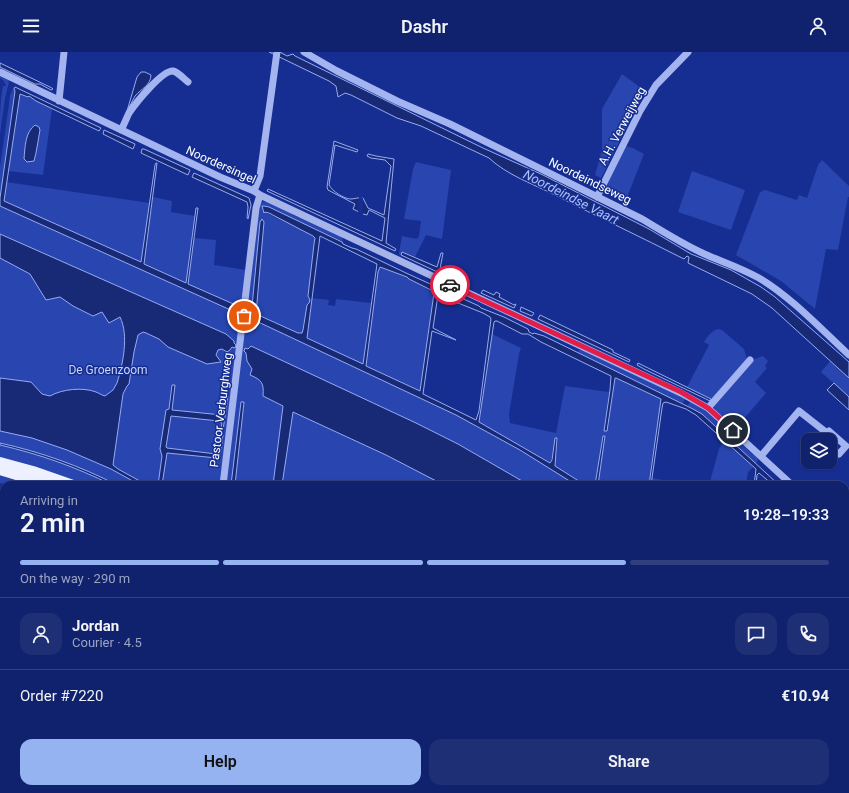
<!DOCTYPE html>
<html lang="en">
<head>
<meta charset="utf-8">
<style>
	:root { --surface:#10226d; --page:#1e2f75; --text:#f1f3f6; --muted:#9ca4c2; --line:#303f80; --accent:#95b2f1 }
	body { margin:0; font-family:Roboto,sans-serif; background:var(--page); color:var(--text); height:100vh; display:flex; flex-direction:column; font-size:15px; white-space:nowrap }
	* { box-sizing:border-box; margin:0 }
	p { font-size:13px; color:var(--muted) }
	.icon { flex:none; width:22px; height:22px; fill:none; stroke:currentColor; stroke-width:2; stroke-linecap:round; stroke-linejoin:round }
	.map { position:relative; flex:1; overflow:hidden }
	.panel { position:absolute; left:0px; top:429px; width:849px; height:312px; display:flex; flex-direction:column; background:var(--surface); border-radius:12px 12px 0 0; box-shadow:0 1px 3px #0004,0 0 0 1px var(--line) }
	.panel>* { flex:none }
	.buttons { position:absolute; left:801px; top:381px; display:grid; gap:8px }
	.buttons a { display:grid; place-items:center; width:36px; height:36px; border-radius:8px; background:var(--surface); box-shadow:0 1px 3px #0004,0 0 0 1px var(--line); font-size:20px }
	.pin { position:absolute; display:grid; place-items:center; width:34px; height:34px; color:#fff; margin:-17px; border:2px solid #fff; border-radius:50%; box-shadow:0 1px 4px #0007 }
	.courier { position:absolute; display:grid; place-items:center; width:40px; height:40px; margin:-20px; border:3px solid #e11d48; border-radius:50%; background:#fff; color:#222; box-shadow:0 1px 5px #0007 }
	.head em { font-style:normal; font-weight:600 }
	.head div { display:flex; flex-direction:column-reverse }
	.head { display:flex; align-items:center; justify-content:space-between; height:68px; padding:0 20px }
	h1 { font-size:26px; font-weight:600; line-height:30px }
	.bar { display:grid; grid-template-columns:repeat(4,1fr); gap:6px 4px; align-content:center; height:48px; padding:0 20px }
	.bar i { height:5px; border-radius:3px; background:var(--line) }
	.bar .current { background:var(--accent) }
	.bar p { grid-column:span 4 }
	.line { display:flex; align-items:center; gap:10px; padding:0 20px; border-top:1px solid var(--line) }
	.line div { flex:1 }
	.round { display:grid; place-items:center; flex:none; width:42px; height:42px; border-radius:12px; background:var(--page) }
	.cta { display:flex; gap:8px; margin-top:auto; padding:8px 20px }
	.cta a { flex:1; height:46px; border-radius:12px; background:var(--accent); color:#111; font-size:16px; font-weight:600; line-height:46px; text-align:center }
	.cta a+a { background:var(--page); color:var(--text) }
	header { display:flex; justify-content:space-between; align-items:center; height:52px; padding:0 20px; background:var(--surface); font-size:18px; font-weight:600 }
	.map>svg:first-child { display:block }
</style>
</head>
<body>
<header><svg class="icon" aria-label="menu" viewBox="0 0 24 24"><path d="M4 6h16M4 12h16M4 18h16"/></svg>Dashr<svg class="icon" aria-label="person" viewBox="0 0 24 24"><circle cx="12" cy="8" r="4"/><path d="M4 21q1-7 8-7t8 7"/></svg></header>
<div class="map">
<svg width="849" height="741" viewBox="0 0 849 741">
	<rect width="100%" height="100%" fill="#162e91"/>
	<path fill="#2845b0" d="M622 22 645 39 601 126 595 123 602 98V57Z
		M0 23 8 27 9 30 5 46 0 82C0 66 0 49 3 34H6L4 29 0 26Z
		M15 33 14 37 15 39 0 146V115L9 52 10 43Z
		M21 42 27 45 29 44 52 57 43 123 8 119 17 53 19 43Z
		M626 94 633 96 644 102 626 148 606 138 609 128Z
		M822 108 849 134V145H848L838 198 826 197 815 257 781 229 736 203 760 140 765 138 797 148 799 143 807 146 818 113Z
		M416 110 451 118 442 187 426 183 415 205 402 200 401 203H399V201L402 184 417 187 419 184 421 169 404 167 413 117Z
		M692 119 745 138 731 178 678 160Z
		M6 130 150 151 141 211 4 149Z
		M153 145 172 149 171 160 195 164 186 231 144 212Z
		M263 150H266L291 160 293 163 300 166 302 165 342 185 344 193 342 189 265 154 262 158 264 160 309 181 315 186 308 244 310 248 302 281H298L256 262 264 170 262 169 260 170 251 264 443 353 581 433H78L52 423 0 408V151L238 259V254L188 232 194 186 216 188 214 213 246 218 247 263 258 163 260 152Z
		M380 215H382L408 226 434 241 420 339 366 314 378 220Z
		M312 246 329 248 328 253 335 254 336 247 371 251 363 313 307 286Z
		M719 277 722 278 744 297 747 307 711 349V347L687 335 709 293 704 290C708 284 712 278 719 277Z
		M492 282 521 296 519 302 509 362 510 371 556 381 565 334 609 340 604 378 615 326H616L661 347 649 433H598L605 384 595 433H585L555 414 558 386 550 411 479 370Z
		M580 297 685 346 683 352 577 301Z
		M763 304 768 309 765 314 767 316 755 330 766 341 736 376 716 359 714 356V353L749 312 755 307Z
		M831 308 849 326V345L821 320Z
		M691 349 703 356 742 390V393L752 402 756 403 758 408 756 412 702 362 687 354Z
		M724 388 753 415 748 420 746 433H709L719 397Z
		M0 421 43 433H9L0 431Z
		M652 426 691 433H651Z
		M845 501 849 505V640L845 636Z
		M845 641 849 645V741H367L366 737H845Z
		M69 737H143V741H69Z
		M195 737H305L304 741H194Z"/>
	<path fill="#182a76" stroke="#96abf3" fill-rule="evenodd" d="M269 0H280L287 4 293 2 295 4 483 96 543 123 649 177 691 202 731 218 761 235 775 245 849 310V326L772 256 752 242 688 211 689 205 687 204 684 207C641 185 598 165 555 143 533 132 507 123 489 106L421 74 397 66 351 43 345 41 338 45 336 34 329 29Z
		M0 11 52 36 53 37 51 38 40 32H35L0 15Z
		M141 20H145L151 23C151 33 141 37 135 44 132 49 130 54 127 59L137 25Z
		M15 35 101 76 99 79 97 78 36 49 29 44 28 45 20 42 4 149 141 210 155 113 156 111H157L144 212 186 231 196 156H198L188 232 238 254V260H235L0 154V146L15 39 14 37Z
		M35 73 39 75 40 78 36 101 34 109 27 110 24 107C25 96 25 80 35 73Z
		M104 78 135 92 133 97 103 82Z
		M334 89 358 98 357 100 335 93 329 133C332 139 344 147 351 147 355 147 358 145 363 146L368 156 384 163 391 114 385 108 371 106 367 104 368 102 376 104 394 107 386 191 396 197 395 199 267 139 268 137 382 189 385 166 369 158 367 163 363 162 353 157 355 152 328 138 327 135Z
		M142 97H144L190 118 188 123 141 101Z
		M194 121 249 146 251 153 248 167 247 166 248 155 247 150 192 125Z
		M262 154H264L269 155 342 190 343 192 352 196 356 197 406 221 479 254 481 256 504 265 528 277 529 280 533 282 534 281 544 284 693 357 702 362 779 433H773L759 421 757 423 756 433H754L756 417 696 363 686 357 666 350 663 351 662 356 651 433H649L661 347 616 326H615L607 379H604L610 338 611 324 541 290 528 282H522L497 269H495L494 270 479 370 550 411 552 408 555 386H557L555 414 585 433H576L520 398 456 363 254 268 251 265 260 170 262 167 264 170 256 262 298 281H302L303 278 307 253 309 251 310 248 308 244 314 192 315 186 313 184 269 161 265 160 264 161ZM320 184 377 212 363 312 307 286ZM380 215 407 225 409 227 431 238 434 241 420 339 366 314 378 220ZM438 243 483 261 490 265 491 267 479 359 476 368 423 342 432 279 456 288 433 276Z
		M0 182 226 282 234 289V291L236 293 235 296 232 295 230 298 227 300 222 297 218 298 216 303 221 310 207 312 168 295 159 287 146 281 143 280 138 283 134 300 129 332 127 334 123 342 113 413 118 417 147 433H140L111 417 67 398 32 386 0 379V326L31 330 42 342 50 344C62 337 83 335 96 340 99 341 101 343 105 344L113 338 117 331C123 312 129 283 120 265L109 271 102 260 93 264 73 254 60 245 46 248 30 222 0 206Z
		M402 200 437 215 441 201H443L440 217 460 227 459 230 401 203Z
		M483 238 494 243 496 240 500 242 499 245 514 253 516 252 514 256 481 241Z
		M521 255 534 261 532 264 520 259Z
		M540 263 613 298V300L630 308 629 310 538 267Z
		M251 294 416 371 458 392 529 433H444L386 403 293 360 282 433H273L283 354 263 344C264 331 262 328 250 323L252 317 247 309 246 301 244 299 245 296 248 297Z
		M638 311 644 314 711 347 710 349 644 317 637 313Z
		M834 331 849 345V358L827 338Z
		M172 333H175L172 358 222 363 225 344H228L223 378 221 377 222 371 219 369 171 364 166 395 167 396 216 402 219 400 220 383H223L220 405 217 406 167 401 162 433H158L162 404 160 397 166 358 169 357Z
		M241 350H244L235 433H231Z
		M603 384H605L598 433H595Z
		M0 391C41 400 80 414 117 433H112C76 415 39 402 0 393Z
		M845 677 849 681V741H846L848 739 845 735Z
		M305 737H326L328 741H304Z"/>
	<path fill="#162e91" d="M359 144 363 146V164L358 162Z"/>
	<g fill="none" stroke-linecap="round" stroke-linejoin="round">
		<path stroke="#a4b4f0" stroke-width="7" d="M304 0 337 19 397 49 450 72 642 167C664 180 685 194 709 204 726 211 743 217 759 226 790 244 822 278 849 303
			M0 20 220 125 254 139 260 143 681 341 708 356 792 433
			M59 49 64 0
			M121 78C124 73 126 67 129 61 135 52 162 18 173 19 178 20 184 27 188 30
			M254 139 260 124 277 0
			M597 145 640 59 656 33 688 0
			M708 356 750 308
			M822 388 829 379 846 394 839 402 830 395
			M761 404 799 359 827 381
			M223 433 256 156 260 143
			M845 484 849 487
			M363 737 364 741
			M184 741V737"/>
		<path stroke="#edf0ff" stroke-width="10" d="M0 410 33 419 73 433
			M0 418 49 433
			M337 737 338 741
			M346 737 347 741"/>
	</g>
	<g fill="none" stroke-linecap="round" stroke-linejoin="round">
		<path stroke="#adb6d8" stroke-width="4" stroke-dasharray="0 7.2" d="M244 264 256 156 260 143 450 233"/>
		<path stroke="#e11d48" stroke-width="5" d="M450 233 681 340 708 356 733 378"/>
	</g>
	<g text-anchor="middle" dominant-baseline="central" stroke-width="3" stroke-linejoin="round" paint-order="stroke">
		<g font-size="12" fill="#fff" stroke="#162e91">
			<text transform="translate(622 74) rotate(-62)">A.H. Verweijweg</text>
			<text transform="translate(221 113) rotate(24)">Noordersingel</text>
			<text transform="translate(590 129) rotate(26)">Noordeindseweg</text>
			<text transform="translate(221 358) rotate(-83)">Pastoor Verburghweg</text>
		</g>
		<g font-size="12" fill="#cad5fb" stroke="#162e91">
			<text x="108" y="318">De Groenzoom</text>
		</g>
		<g font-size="13" font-style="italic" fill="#b0bff7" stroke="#162e91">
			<text transform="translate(571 145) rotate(27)">Noordeindse Vaart</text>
		</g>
	</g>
</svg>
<div class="buttons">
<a><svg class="icon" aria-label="layers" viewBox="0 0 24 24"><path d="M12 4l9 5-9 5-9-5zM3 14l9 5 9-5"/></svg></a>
</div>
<div class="pin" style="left:244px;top:264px;background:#ea580c"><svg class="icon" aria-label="bag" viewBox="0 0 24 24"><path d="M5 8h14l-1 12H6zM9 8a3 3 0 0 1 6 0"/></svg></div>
<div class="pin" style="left:733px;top:378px;background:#1f2937"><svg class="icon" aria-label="home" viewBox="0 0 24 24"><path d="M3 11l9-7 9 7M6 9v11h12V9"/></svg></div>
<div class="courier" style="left:450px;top:233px"><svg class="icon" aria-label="car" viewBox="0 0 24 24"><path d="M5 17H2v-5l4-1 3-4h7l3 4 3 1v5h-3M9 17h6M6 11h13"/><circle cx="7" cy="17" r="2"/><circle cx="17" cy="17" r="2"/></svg></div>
<section class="panel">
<div class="head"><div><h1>2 min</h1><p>Arriving in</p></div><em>19:28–19:33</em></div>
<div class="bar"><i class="current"></i><i class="current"></i><i class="current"></i><i></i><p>On the way · 290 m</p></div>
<div class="line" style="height:72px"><a class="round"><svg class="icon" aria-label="person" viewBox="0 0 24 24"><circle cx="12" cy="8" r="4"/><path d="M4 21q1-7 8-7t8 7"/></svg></a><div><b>Jordan</b><p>Courier · 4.5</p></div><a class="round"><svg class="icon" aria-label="chat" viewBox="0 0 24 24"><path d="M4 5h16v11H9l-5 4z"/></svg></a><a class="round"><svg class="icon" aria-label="phone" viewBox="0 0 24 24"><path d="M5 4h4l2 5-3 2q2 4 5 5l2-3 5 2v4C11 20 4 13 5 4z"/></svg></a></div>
<div class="line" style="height:52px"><div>Order #7220</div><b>€10.94</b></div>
<div class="cta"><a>Help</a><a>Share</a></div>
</section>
</div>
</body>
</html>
